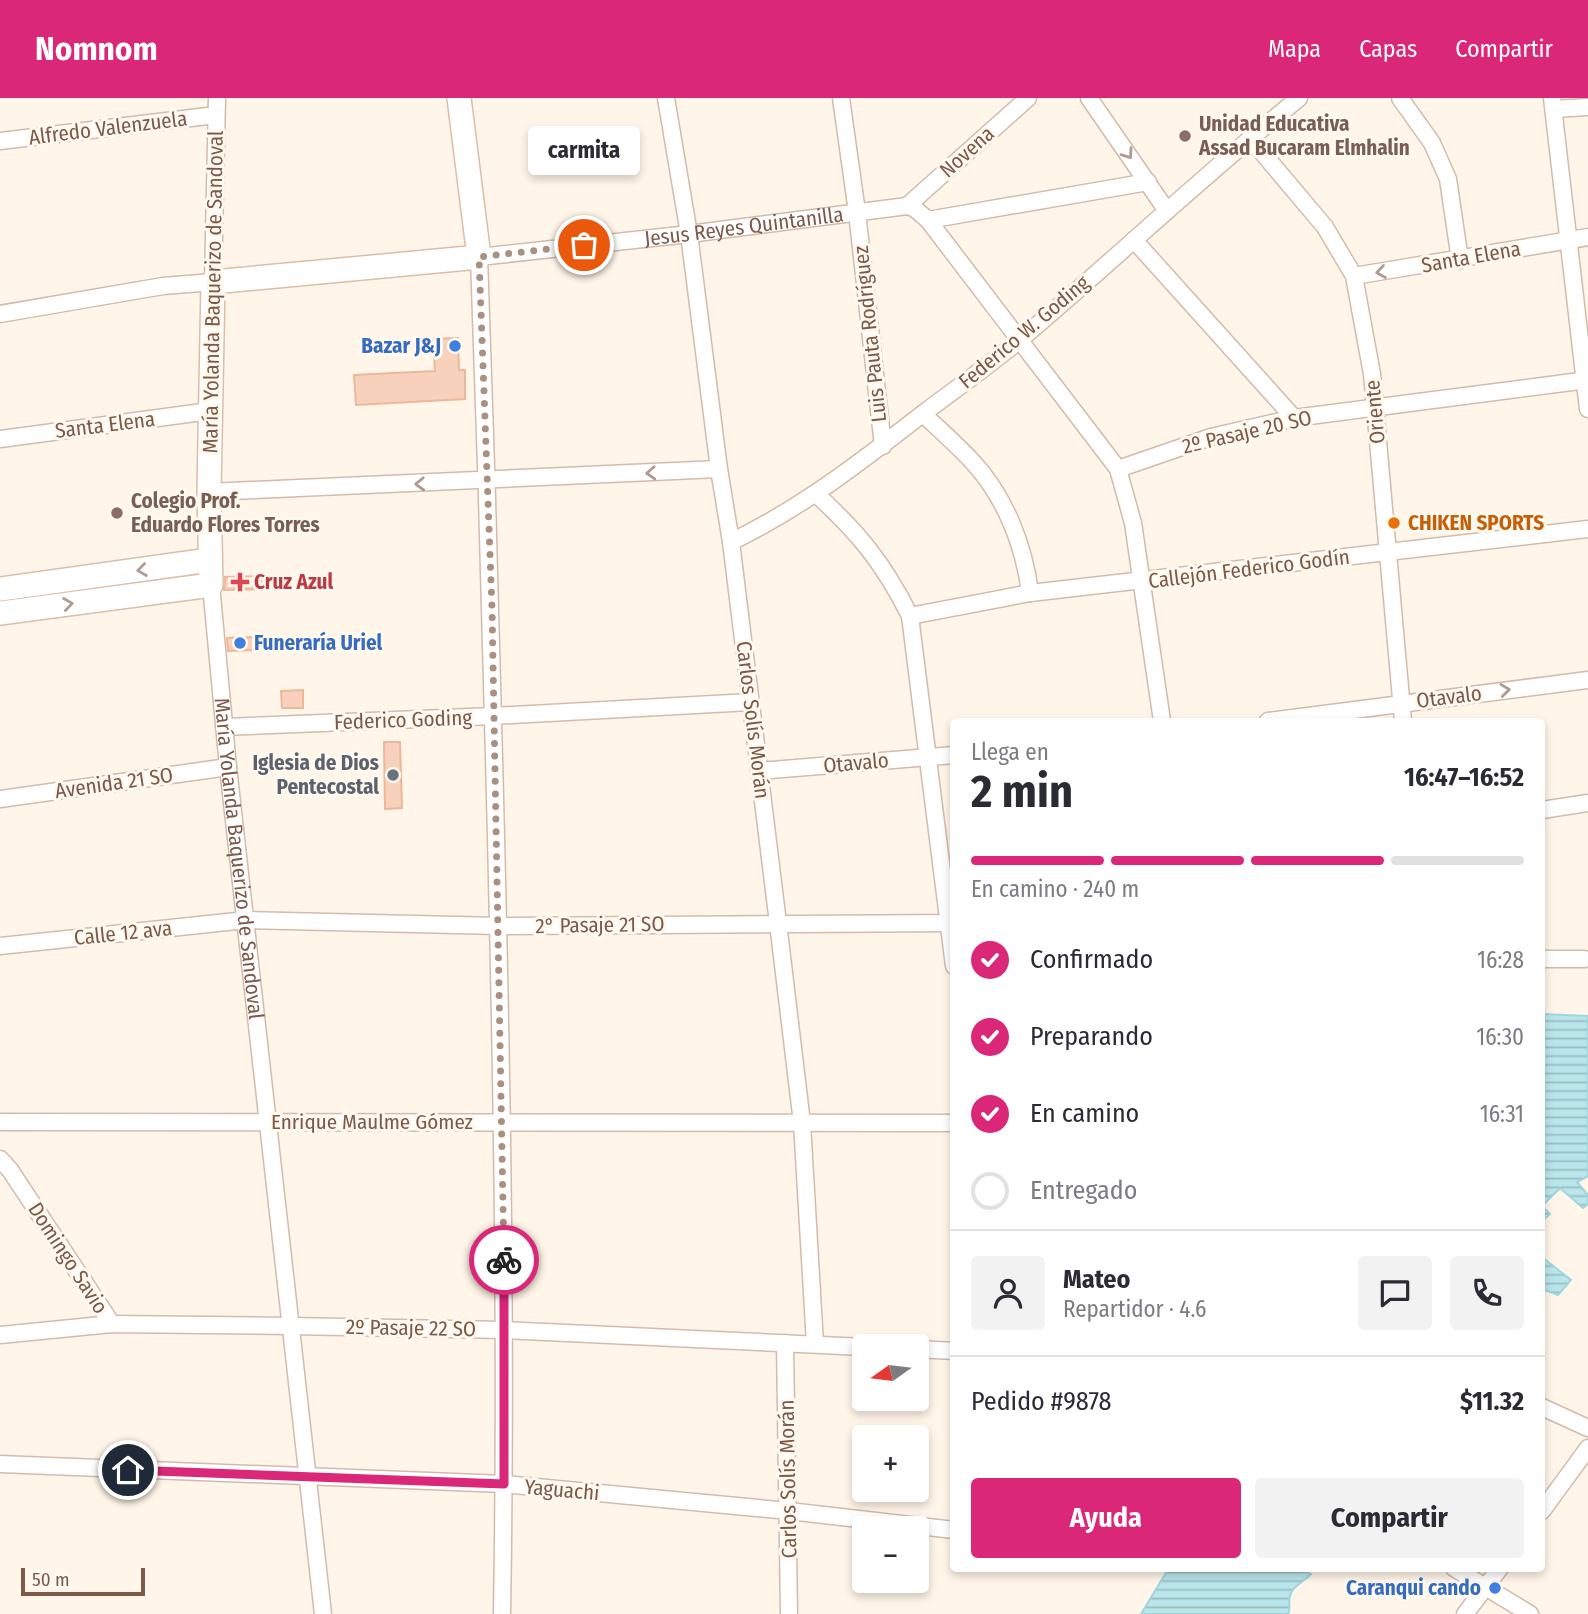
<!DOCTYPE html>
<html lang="es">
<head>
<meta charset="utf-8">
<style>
	:root { --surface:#fff; --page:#f2f2f3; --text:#2b2b33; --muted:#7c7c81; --line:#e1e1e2; --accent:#db2777 }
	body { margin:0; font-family:"Fira Sans Condensed",sans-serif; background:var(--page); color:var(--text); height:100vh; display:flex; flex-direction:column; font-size:26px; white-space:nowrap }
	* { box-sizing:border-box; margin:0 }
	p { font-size:23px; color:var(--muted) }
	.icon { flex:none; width:38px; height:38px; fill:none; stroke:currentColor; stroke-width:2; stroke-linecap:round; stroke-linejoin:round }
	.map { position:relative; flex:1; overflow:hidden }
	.details { position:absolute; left:950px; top:620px; width:595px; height:854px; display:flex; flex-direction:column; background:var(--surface); border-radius:7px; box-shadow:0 4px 10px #0003 }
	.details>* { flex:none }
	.needle { width:46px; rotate:256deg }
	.controls { position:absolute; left:852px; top:1236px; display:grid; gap:14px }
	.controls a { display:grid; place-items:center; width:77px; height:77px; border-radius:7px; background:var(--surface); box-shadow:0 4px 10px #0003; font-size:35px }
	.scale { position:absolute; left:21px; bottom:18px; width:124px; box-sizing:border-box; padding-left:7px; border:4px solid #7c5948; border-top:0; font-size:19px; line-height:24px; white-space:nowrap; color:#7c5948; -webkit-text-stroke:5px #fff9f0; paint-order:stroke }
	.pin { position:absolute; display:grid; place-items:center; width:60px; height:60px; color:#fff; margin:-30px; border:4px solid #fff; border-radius:50%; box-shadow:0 2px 7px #0007 }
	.courier { position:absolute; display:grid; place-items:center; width:70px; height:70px; margin:-35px; border:5px solid #db2777; border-radius:50%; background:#fff; color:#222; box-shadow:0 2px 9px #0007 }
	.bubble { position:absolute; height:49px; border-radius:7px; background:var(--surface); box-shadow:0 4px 10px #0003; font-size:23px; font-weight:700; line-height:49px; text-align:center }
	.overview em { font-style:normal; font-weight:700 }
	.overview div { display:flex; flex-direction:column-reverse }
	.overview { display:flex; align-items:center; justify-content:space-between; height:119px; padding:0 21px }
	h1 { font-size:46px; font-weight:700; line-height:52px }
	.bar { display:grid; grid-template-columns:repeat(4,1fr); gap:10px 7px; align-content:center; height:84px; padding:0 21px }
	.bar i { height:9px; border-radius:5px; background:var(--line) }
	.bar .active { background:var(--accent) }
	.bar p { grid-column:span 4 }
	.line { display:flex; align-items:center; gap:18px; padding:0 21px; border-top:2px solid var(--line) }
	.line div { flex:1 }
	.round { display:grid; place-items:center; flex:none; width:74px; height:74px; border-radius:7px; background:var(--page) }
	ol { padding:0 21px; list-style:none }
	li { display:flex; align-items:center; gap:21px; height:77px }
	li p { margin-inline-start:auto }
	li .icon { padding:7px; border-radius:50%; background:var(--accent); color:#fff; stroke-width:4 }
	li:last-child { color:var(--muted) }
	li i { width:38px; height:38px; border:4px solid var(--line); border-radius:50% }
	.action { display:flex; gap:14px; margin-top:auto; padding:14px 21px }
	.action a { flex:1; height:80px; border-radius:7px; background:var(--accent); color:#fff; font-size:28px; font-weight:700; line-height:80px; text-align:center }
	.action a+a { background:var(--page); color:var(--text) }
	header { display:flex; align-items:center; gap:42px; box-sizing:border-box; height:98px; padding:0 35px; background:var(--accent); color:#fff }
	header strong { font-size:33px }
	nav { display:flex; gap:38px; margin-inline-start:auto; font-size:24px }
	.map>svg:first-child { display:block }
</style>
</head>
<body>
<header>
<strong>Nomnom</strong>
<nav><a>Mapa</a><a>Capas</a><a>Compartir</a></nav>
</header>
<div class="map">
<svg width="1588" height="1516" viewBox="0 0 1588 1516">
	<defs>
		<pattern id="water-rules" width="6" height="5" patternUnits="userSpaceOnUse" patternTransform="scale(1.75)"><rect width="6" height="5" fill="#b9e6eb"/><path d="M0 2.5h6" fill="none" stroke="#9bbdc0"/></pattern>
	</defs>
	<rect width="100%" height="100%" fill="#fff5e8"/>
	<path fill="url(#water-rules)" stroke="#9ed6de" stroke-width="2" d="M1542 916 1588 918V1078L1577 1084 1588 1097V1106L1583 1110 1560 1090 1542 1108 1550 1116 1542 1123Z
		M1542 1159 1571 1182 1558 1197 1542 1191Z
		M1166 1470H1299L1311 1476C1305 1483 1291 1489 1290 1498 1288 1505 1291 1509 1288 1516H1141L1167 1473Z"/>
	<path fill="#f7d1bc" stroke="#ecb79a" stroke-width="2" d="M458 240 459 272H465V301L356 307 354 277 435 273 433 241Z
		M261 478 262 491 224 492 225 479Z
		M259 539V552L228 553 227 540Z
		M303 592V610H282L281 593Z
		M384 644H400L402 710 385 711Z"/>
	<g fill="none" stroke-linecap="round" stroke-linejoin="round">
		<defs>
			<g id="street">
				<path d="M666 0 689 136 719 371 731 444 778 825 802 1025 815 1246"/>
				<path d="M841 0 857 114 883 348"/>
				<path d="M1089 0 1167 113"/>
				<path d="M1400 0 1432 45 1448 81 1460 162"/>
				<path d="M1552 0 1588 311"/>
				<path d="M1554 11 1588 9"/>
				<path d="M1250 40 1325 129 1354 178 1372 276 1403 623"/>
				<path d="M0 43 216 17"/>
				<path d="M907 108 1028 0"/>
				<path d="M928 122 1118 371 1133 425 1162 623"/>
				<path d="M1134 142 1294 320"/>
				<path d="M1354 178 1588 139"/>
				<path d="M0 216 163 188 213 184 217 0"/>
				<path d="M923 316C939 331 956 346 971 362 1005 398 1024 447 1030 495"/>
				<path d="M0 341 210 313"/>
				<path d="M1118 371 1211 339 1294 320 1588 282"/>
				<path d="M209 394 719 371"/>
				<path d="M816 396C859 435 884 466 910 518L954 868"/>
				<path d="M731 444C803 409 862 363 925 314 957 290 991 266 1022 240 1115 161 1204 77 1299 0"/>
				<path id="s1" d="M211 487 228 669 323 1516"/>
				<path d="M910 518 1030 495 1588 431"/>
				<path d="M1268 623 1588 582"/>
				<path d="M224 629 493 618 750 604"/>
				<path d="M759 673 954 657"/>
				<path d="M0 701 228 669"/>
				<path d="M1542 712 1588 705"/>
				<path d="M0 848 246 822 499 828 954 825"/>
				<path d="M1542 861H1584"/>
				<path d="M0 1024 954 1025"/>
				<path d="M0 1061 10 1072 112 1226"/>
				<path d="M0 1237 112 1226 291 1228 504 1232 864 1249"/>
				<path d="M785 1245 789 1516"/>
				<path d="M917 1251 954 1253"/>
				<path d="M1542 1309 1588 1330"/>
				<path d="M0 1366 504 1386 789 1413 954 1432"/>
				<path d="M1542 1413 1588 1350"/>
				<path d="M1454 1470 1530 1516"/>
				<path id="s2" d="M502 1516C507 1218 501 920 493 622 489 468 485 313 479 159L689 136 907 108 914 110 928 122 1148 84"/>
				<path d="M1465 1516 1500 1470"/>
			</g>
			<path id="secondary" d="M0 491 209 462
				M0 515 211 487 209 394 213 184 479 159 459 0"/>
		</defs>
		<use href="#street" stroke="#d3bbab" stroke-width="19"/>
		<use href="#secondary" stroke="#d9beaa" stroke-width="26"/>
		<use href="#street" stroke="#fff" stroke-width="16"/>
		<use href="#secondary" stroke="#fff" stroke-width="23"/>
	</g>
	<defs><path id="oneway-chevron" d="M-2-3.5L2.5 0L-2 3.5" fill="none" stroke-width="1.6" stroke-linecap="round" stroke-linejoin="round" transform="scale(1.75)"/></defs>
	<g stroke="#b09b91">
		<use href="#oneway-chevron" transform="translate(1128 56) rotate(55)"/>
		<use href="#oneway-chevron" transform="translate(1381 174) rotate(171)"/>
		<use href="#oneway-chevron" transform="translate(651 375) rotate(177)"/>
		<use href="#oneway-chevron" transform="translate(420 386) rotate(178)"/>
		<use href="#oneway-chevron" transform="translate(142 472) rotate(172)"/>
		<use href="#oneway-chevron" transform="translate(68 506) rotate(-8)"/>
		<use href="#oneway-chevron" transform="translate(1505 592) rotate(-7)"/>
	</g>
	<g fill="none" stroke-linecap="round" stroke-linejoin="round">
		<path stroke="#aa9080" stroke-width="7" stroke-dasharray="0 12.6" d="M504 1162 492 510 479 159 584 147"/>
		<path stroke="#db2777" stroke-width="9" d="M128 1372 504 1386V1162"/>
	</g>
	<g fill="#8d6e63" stroke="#fff9f0" stroke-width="2.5">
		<circle cx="1185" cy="38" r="7"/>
		<circle cx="117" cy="415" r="7"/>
	</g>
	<g fill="#3f7fe0" stroke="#fff9f0" stroke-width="2.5">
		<circle cx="455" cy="248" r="7"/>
		<circle cx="240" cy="545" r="7"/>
		<circle cx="1495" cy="1490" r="7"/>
	</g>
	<circle fill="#e8710a" stroke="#fff9f0" stroke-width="2.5" cx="1394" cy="425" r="7"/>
	<path fill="#e0444e" stroke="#fff9f0" stroke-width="2.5" d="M236.5 473.5h7v7h7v7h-7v7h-7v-7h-7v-7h7z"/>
	<circle fill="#6b7280" stroke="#fff9f0" stroke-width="2.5" cx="393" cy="677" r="7"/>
	<g text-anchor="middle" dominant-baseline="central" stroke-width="6" stroke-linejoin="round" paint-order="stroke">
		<g font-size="21" font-weight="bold" fill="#785e54" stroke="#fff9f0" text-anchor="start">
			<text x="1199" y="26">Unidad Educativa<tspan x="1199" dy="24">Assad Bucaram Elmhalin</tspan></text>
			<text x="131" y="403">Colegio Prof.<tspan x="131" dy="24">Eduardo Flores Torres</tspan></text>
		</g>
		<g font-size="21" fill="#7c5948" stroke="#fff9f0">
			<text transform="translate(108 30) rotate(-7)">Alfredo Valenzuela</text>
			<text transform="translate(967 54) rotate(-42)">Novena</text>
			<text stroke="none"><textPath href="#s2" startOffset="1624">Jesus Reyes Quintanilla</textPath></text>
			<text transform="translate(1471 159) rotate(-10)">Santa Elena</text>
			<text transform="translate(213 194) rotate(-89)">María Yolanda Baquerizo de Sandoval</text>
			<text transform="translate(1024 234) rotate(-40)">Federico W. Goding</text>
			<text transform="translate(870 236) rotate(-96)">Luis Pauta Rodríguez</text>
			<text transform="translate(1375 314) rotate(-95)">Oriente</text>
			<text transform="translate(105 327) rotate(-7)">Santa Elena</text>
			<text transform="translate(1247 334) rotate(-13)">2º Pasaje 20 SO</text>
			<text transform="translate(1249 471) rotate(-7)">Callejón Federico Godín</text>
			<text transform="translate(1449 599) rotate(-7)">Otavalo</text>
			<text transform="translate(403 622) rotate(-2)">Federico Goding</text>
			<text transform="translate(753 622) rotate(83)">Carlos Solís Morán</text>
			<text transform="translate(856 665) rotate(-5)">Otavalo</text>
			<text transform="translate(114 685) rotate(-8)">Avenida 21 SO</text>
			<text stroke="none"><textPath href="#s1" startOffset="275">María Yolanda Baquerizo de Sandoval</textPath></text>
			<text transform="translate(600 827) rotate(-1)">2° Pasaje 21 SO</text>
			<text transform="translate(123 835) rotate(-6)">Calle 12 ava</text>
			<text x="372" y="1024">Enrique Maulme Gómez</text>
			<text transform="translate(68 1160) rotate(57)">Domingo Savio</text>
			<text transform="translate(411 1230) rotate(1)">2º Pasaje 22 SO</text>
			<text transform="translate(788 1381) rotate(-91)">Carlos Solís Morán</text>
			<text transform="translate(562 1392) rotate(5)">Yaguachi</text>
		</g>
		<g font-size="21" font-weight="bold" fill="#366cbe" stroke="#fff9f0" text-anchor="end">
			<text x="441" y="248">Bazar J&amp;J</text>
			<text x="254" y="545" text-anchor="start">Funeraría Uriel</text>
			<text x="1481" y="1490">Caranqui cando</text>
		</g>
		<g font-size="21" font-weight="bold" fill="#c56008" stroke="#fff9f0" text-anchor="start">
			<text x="1408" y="425">CHIKEN SPORTS</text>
		</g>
		<g font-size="21" font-weight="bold" fill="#be3a42" stroke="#fff9f0" text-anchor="start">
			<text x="254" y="484">Cruz Azul</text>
		</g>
		<g font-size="21" font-weight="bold" fill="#5b616d" stroke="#fff9f0" text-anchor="end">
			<text x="379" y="665">Iglesia de Dios<tspan x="379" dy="24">Pentecostal</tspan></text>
		</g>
	</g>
</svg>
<div class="controls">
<a><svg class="needle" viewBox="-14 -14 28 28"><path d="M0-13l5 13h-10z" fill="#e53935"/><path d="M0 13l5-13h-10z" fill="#7c7c81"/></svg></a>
<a>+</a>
<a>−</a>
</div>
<div class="scale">50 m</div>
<div class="pin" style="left:584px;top:147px;background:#ea580c"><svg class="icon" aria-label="bag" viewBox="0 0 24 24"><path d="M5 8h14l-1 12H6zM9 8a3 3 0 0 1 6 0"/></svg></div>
<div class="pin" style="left:128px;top:1372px;background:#1f2937"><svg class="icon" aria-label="home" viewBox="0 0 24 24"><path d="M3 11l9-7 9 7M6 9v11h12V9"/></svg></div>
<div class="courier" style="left:504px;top:1162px"><svg class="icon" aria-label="bike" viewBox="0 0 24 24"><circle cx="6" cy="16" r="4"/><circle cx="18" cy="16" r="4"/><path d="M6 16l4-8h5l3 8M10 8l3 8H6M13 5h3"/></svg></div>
<div class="bubble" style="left:528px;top:28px;width:112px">carmita</div>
<section class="details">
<div class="overview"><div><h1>2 min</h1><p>Llega en</p></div><em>16:47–16:52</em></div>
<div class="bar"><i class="active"></i><i class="active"></i><i class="active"></i><i></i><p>En camino · 240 m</p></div>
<ol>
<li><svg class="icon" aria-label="check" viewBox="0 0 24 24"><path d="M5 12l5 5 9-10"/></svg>Confirmado<p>16:28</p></li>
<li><svg class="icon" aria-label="check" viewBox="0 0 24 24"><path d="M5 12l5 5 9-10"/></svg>Preparando<p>16:30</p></li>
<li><svg class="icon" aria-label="check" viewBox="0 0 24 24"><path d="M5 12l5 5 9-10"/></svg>En camino<p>16:31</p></li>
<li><i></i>Entregado</li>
</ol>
<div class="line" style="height:126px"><a class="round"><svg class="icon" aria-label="person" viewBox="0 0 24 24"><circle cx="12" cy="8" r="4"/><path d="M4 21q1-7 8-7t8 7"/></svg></a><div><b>Mateo</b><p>Repartidor · 4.6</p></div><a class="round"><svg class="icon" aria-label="chat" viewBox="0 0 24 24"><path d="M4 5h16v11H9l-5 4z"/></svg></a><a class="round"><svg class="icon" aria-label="phone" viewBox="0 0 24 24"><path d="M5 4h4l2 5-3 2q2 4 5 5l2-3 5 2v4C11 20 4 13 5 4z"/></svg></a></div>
<div class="line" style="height:91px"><div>Pedido #9878</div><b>$11.32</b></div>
<div class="action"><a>Ayuda</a><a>Compartir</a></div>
</section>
</div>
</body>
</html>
